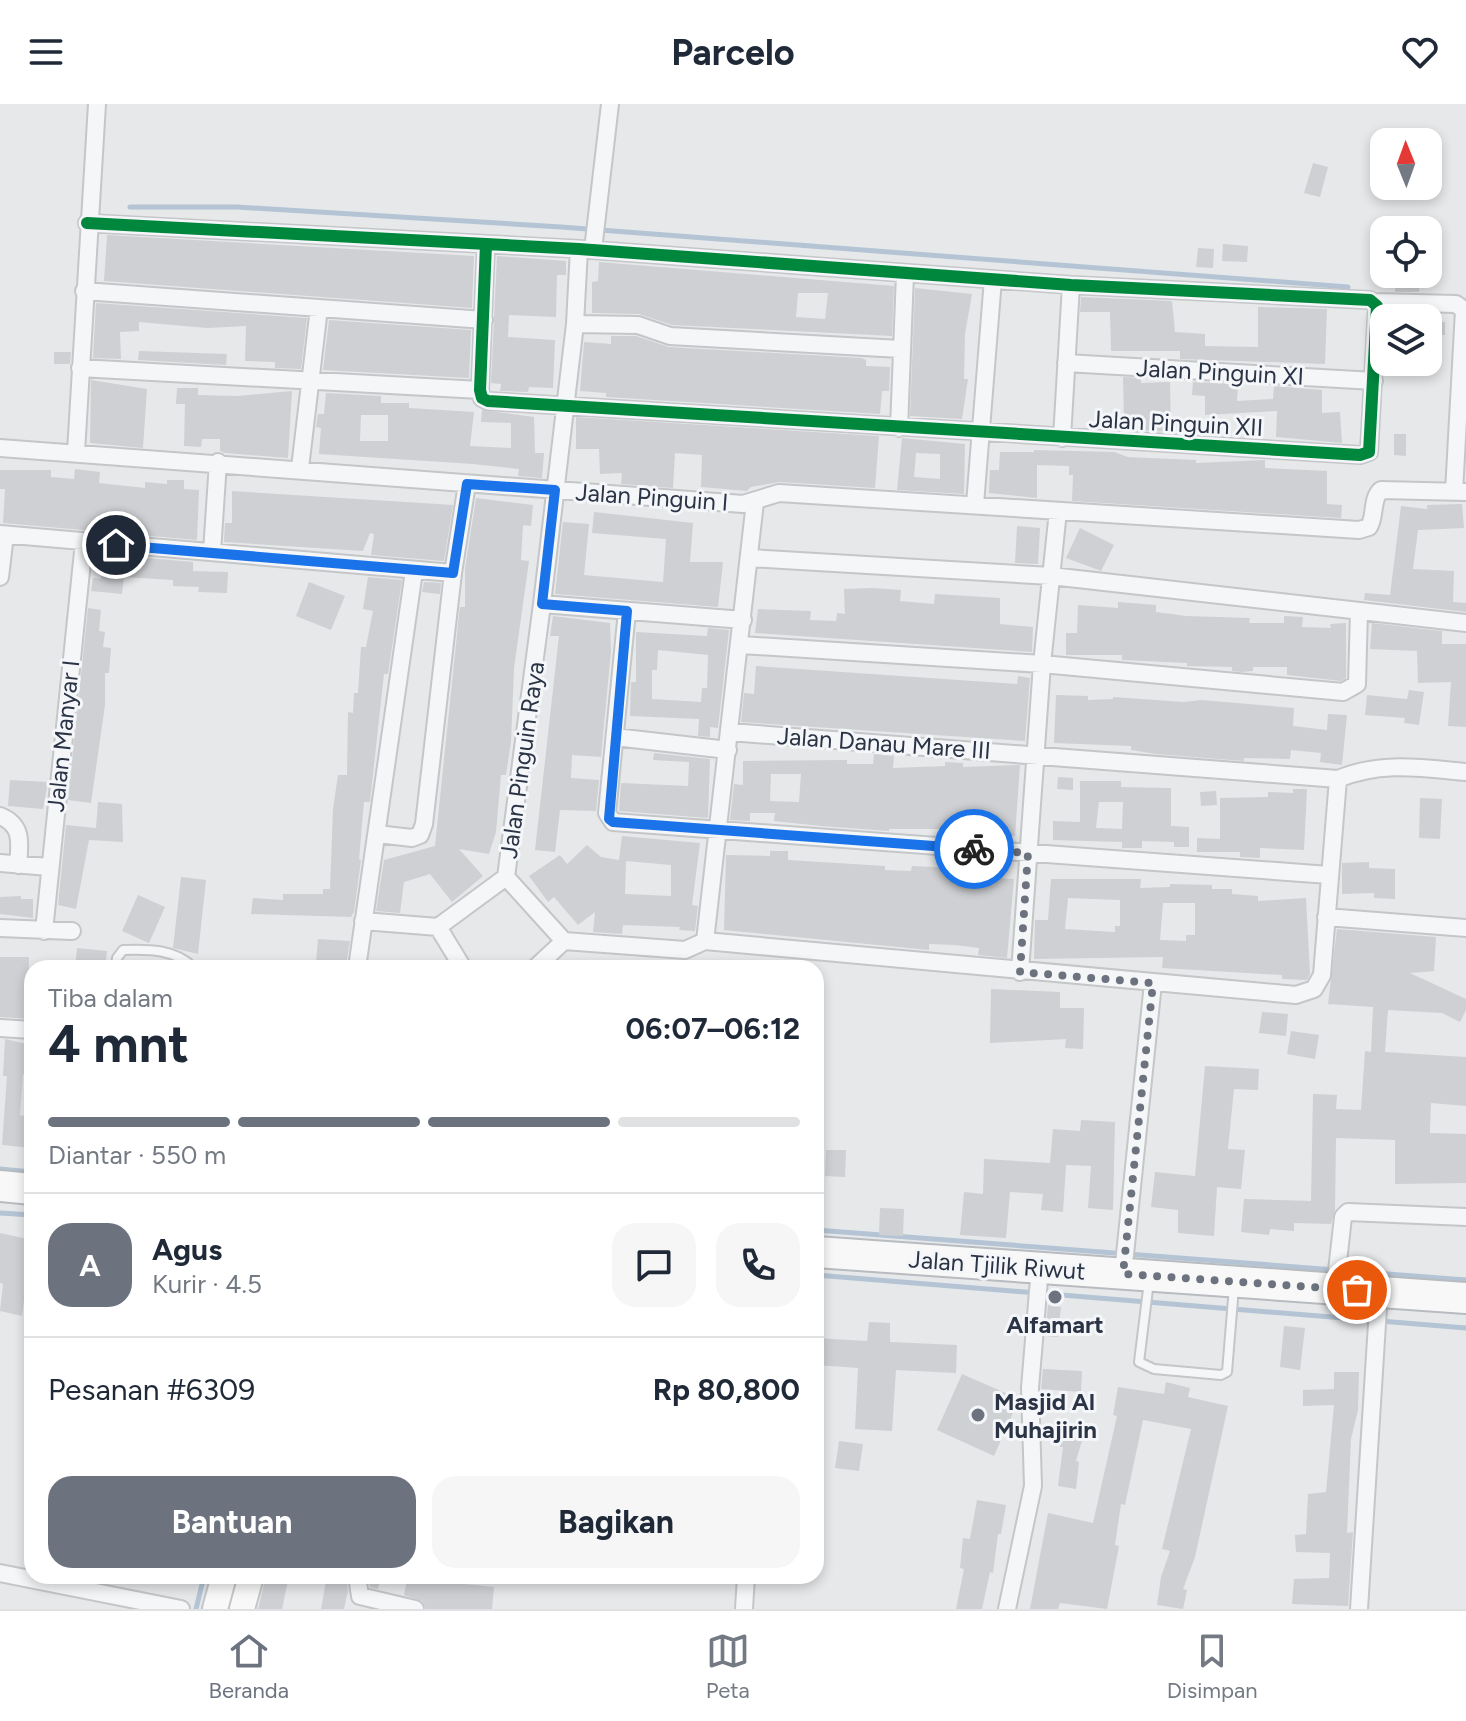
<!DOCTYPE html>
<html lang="id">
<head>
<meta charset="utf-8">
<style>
	:root { --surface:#fff; --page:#f6f6f7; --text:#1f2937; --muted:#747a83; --line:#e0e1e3; --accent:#6c737f }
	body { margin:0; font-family:Figtree,sans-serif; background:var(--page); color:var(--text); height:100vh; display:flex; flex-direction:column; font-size:30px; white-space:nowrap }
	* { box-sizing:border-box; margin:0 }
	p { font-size:26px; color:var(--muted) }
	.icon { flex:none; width:44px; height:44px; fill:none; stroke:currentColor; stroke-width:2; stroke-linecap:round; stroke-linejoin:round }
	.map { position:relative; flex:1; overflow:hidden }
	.side { position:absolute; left:24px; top:856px; width:800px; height:624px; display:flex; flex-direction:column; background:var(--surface); border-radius:24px; box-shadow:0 4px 12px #0003 }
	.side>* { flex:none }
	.needle { width:52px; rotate:359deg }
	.controls { position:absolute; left:1370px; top:24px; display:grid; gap:16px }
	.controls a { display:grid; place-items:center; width:72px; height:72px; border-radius:16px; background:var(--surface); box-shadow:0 4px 12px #0003; font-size:40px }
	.pin { position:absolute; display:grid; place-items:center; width:68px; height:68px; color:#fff; margin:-34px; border:4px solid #fff; border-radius:50%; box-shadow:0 2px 8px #0007 }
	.courier { position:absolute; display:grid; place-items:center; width:80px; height:80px; margin:-40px; border:6px solid #1a73e8; border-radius:50%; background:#fff; color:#222; box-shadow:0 2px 10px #0007 }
	.head em { font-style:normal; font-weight:700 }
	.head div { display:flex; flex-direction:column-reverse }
	.head { display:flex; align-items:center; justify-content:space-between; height:136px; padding:0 24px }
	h1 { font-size:52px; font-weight:700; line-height:60px }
	.bar { display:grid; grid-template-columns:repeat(4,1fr); gap:12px 8px; align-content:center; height:96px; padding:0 24px }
	.bar i { height:10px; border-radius:6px; background:var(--line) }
	.bar .current { background:var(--accent) }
	.bar p { grid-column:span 4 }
	.line { display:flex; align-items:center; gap:20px; padding:0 24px; border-top:2px solid var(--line) }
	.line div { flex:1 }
	.round { display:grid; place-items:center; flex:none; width:84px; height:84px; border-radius:24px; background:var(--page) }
	.action { display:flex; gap:16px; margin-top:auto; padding:16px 24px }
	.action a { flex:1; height:92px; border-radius:24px; background:var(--accent); color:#fff; font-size:32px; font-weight:700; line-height:92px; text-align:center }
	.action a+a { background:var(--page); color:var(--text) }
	header { display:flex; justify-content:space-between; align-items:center; height:104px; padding:0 24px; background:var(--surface); font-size:36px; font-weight:700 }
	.menu { display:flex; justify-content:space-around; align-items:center; height:112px; border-top:2px solid var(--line); background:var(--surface); font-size:22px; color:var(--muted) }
	.menu a { display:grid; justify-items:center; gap:4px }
	.menu .current { color:var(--accent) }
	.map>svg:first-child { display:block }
</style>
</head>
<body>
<header><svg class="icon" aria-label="menu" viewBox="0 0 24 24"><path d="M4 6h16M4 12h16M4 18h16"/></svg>Parcelo<svg class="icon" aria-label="heart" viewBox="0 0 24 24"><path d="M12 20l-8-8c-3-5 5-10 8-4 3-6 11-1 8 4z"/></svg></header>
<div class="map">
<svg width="1466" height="1505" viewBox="0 0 1466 1505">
	<rect width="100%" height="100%" fill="#e6e8ea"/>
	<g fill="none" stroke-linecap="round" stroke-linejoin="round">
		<path stroke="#b4c4d5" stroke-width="5" d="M130 103H237L561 123 1348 183
			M0 1065 32 1068
			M0 1109 32 1111
			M816 1126 1466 1176
			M816 1171 1466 1224
			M196 1505 204 1472"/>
	</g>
	<path fill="#ced0d3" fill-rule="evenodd" d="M1313 59 1328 63 1320 93 1304 89Z
		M107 131 474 152 472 204 104 177Z
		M1223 140 1248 142 1247 158 1222 157Z
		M1198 144 1214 145 1213 164 1196 163Z
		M497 152 566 157V171H557L556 213 509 211 508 233 555 236 553 284 529 283 528 288 500 287 501 280 491 279Z
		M599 158 894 182 892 232 672 221 639 210 592 209V178L598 177ZM798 189H828L825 215 796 213Z
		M1396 176 1420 177 1419 188H1395Z
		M915 184 972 190 965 230 964 275H968L962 315 910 312Z
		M1081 193 1172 197 1175 228 1205 230V242L1258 243V203L1327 205 1325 260 1180 255V247H1111L1110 208H1080Z
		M96 199 307 214 301 265 275 264V258L245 257 246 222 207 224 139 218V227L120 228 121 255 93 254Z
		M329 216 471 226 469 274 323 266Z
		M1428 218H1445V231H1428Z
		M611 232H636L669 243 862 254 866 256V262L890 263 889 287H882L880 310 606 293V289L580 287 584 238 611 240Z
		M139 247 227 250 226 261 138 256Z
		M54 248H71L70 260H54Z
		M1123 273 1141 274V279L1170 278 1171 328 1140 326V316L1124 317Z
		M91 276 147 285 143 344 90 339Z
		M1193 278 1238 280 1237 297 1273 295 1274 282 1322 286V309L1340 308 1342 339 1276 333 1277 307 1205 311V292L1192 291Z
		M177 284H198V291L237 292 292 287 288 354 225 349 220 347V335H202L201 343 184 342 185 300H176Z
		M326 289 381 292V299H409V304L474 308 470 342 511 344V319L481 318 482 306 534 313 535 349H544L542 374 518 372 519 365 473 360 319 350 321 324 316 323 318 310H324ZM361 311H388V337H360Z
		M576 313 879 332 875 384 780 378 751 383 747 387 701 383 702 351 675 349 673 384 621 380 622 369 600 370 599 345H576Z
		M1394 330H1406V352L1394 351Z
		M902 334 965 340 964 390 897 386ZM916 349 940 350V375L914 373Z
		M1034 346 1114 348 1128 353 1196 356V359L1265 356V364L1327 367V400L1342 401 1341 414 1072 397 1073 371H1069V362L1037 361V394L989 389 990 366H999L1000 348H1034Z
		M75 365 100 368 99 379 145 384V378L167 380V376H184V385L199 386 197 436 3 419 5 385H0V366H51V373L74 375Z
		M232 387 453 401 444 457 371 451 374 430 370 429 363 447 224 438 225 419H232Z
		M476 394 533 401 531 422 523 421 521 456 529 457 514 564 511 638 506 671H501L496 728 489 750 459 745 483 772 452 798 430 770 404 778 400 809 376 807 384 756 435 742 459 511 460 503H465V465Z
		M1462 400 1464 424 1418 426 1413 465 1454 467 1453 498 1466 499V508L1364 496 1365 489 1390 491 1401 402 1427 405V401Z
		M594 408 693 419 690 458H723L718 503 555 490 563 418 589 420 584 471 663 478 666 435 592 429Z
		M1017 422 1040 424 1038 460 1015 459Z
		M1080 424 1114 441 1101 467 1066 454Z
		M102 450 193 458V467L228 468 227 489 198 488 199 483 173 482V476L124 473 122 490 91 487 93 474 101 475Z
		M368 473 402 476 388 570H384L370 698H364L359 755 361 756 354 808 351 813 251 810 253 794 283 796V790H323V785H330L333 705 338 671H347L348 608 353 609 354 589H358L361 543H366L373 507 363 505Z
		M309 478 345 492 331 526 296 512Z
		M424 478 441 479 440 490 422 488Z
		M873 484 901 486 900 497 934 500 935 490 1000 494V520L1033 523 1032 548 755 529 758 505 811 507 810 516 836 517 837 509 845 510 844 485Z
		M1118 498 1156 501V508L1186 512 1250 514 1249 519H1284V512L1303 513 1302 523 1331 524 1330 520 1346 519V574L1341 577 1287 571V563H1253V567L1241 568 1232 567V563L1187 562V559L1122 556V551H1066V529H1077L1078 501 1118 504Z
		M88 504 101 506 99 527 105 528 103 543 111 544 109 569H105V601L91 699 68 696Z
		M553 512 610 519 611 547 601 653 572 651 571 674 599 676 596 707 560 706 555 748 535 746 559 532H550Z
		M1372 519 1442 527V540H1466V623L1448 622 1451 578 1418 579 1417 547 1370 545Z
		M708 524 729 526 718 624 710 623V633L698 632 699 615 630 612 631 578H636V528L707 532ZM658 546 708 551 707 584H702L701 598 652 595V566H657Z
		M756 562 1017 580 1018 572 1030 574 1025 637 741 618 744 589 754 590Z
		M1409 586 1424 588 1419 621 1404 619 1405 614 1365 611 1367 591 1407 595Z
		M1056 591 1088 592V596L1113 595V593L1184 598 1201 596 1294 604 1293 622 1327 626 1328 610 1347 611 1342 661 1320 658 1321 649 1291 646 1290 655 1244 654V657L1156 650 1131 646V642L1054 639Z
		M654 649 710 655 708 714 619 707 621 679 688 682 689 658 653 656Z
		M874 650 894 652 893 664 945 662V658L963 659V663L1020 661 1015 732 970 733H963V728L941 725H889V727L821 722 774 717 775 709H750V717L730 716 734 680 743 681V657L847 656V660H873ZM771 670H801L799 698 770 697Z
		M1058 673 1073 674V686L1057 685Z
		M10 676 48 678 43 705 8 702Z
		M1080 677H1121V683L1171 684V722L1189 723V743H1174V738L1142 737V744H1122V738L1053 736V717L1080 718ZM1099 698H1123L1122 725 1096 724Z
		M1293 685H1307L1304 746 1260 744V754L1240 753V748H1197V734L1220 735V694L1268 693V688L1293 689Z
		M1216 687 1217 701 1201 702 1200 688Z
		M1420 694 1442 695 1440 735 1419 734Z
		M98 698 122 700 123 738 89 736 76 805 58 801 66 721 96 724Z
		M622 732 700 739 692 801 698 802 695 827 679 826 680 823 623 821 622 830 593 828 595 808 578 821 554 793 548 798 529 772 560 751 567 760 587 741 601 753 619 756ZM626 757 671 761V792L625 790Z
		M770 747H788V756L885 762V766L911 767 912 762 956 764V768L978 769V773L1014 775 1007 854 978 851 979 844 955 841 929 840V846L724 826 726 751 770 752Z
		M1369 758V764L1395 765V795L1374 794V789L1342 790V759Z
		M181 773 206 776 198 850 173 844Z
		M1051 775H1141L1140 784 1170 783V780L1212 781V785H1232V790L1258 792V797L1306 794 1310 870 1307 876 1282 875V871L1162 864 1163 853 1034 855 1035 816H1048ZM1068 794 1120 796V822H1115V828L1065 825ZM1163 799H1195V831H1186V837L1160 836Z
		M138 791 165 803 149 839 122 827Z
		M21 792V795H33V814L0 810V793Z
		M1337 825 1436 833 1434 867 1410 869 1466 895V906L1460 918 1442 909 1388 906 1385 948 1466 953V1002L1431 999 1430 1024V1029L1466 1030V1079L1395 1080V1036L1336 1034 1335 1106 1331 1120 1294 1119V1127L1270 1125 1269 1131 1241 1128 1244 1095 1311 1097 1313 990 1337 991 1336 1005 1361 1006 1365 947 1371 948 1373 903 1328 900Z
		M318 835 350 837 346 861 316 859Z
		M77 844 107 847 105 864H75Z
		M0 853H29L28 894H32V915L0 913Z
		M991 885 1060 888V904H1084L1083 945 1065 944 1066 935 990 939Z
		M1262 908 1288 910 1286 932 1259 929Z
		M1291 927 1319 931 1315 955 1287 950Z
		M5 935 32 941V970H23L20 1011 32 1014V1044L2 1041 7 972H3Z
		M1205 962 1259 965 1258 986 1234 985 1228 1045 1245 1046 1241 1085 1217 1083 1214 1132 1178 1129V1106L1151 1103 1155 1068 1195 1072Z
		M1081 1016 1115 1018 1113 1106 1088 1104 1091 1062 1066 1061 1063 1108 1041 1106 1043 1090 1010 1088 1006 1134 960 1131 964 1088 983 1090 984 1055 1050 1059 1053 1025 1080 1027Z
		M826 1046H846L845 1073 825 1072Z
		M880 1104 904 1105 903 1132 879 1131Z
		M0 1129 32 1136 22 1212 0 1207 3 1180 0 1179Z
		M1048 1201 1061 1203 1058 1233 1045 1232Z
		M869 1218 890 1219V1238L957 1241 956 1269 896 1266 892 1327 855 1325 858 1264 816 1261V1234L867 1237Z
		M1284 1222 1305 1224 1300 1266 1280 1263Z
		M1043 1265 1082 1267 1081 1288 1041 1285Z
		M1334 1268H1359L1358 1306 1351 1335 1347 1429 1353 1428 1348 1502 1292 1500 1294 1475 1329 1474 1330 1449 1296 1448 1295 1431 1306 1430 1308 1390 1326 1388 1334 1301 1303 1302V1286L1334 1285Z
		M962 1270 1019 1295 994 1352 937 1326Z
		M1166 1278 1190 1284 1188 1293 1228 1302 1195 1453 1183 1485 1187 1486 1183 1505 1157 1501 1161 1473 1170 1447 1162 1445 1191 1325 1143 1316 1125 1401 1121 1400 1115 1441 1119 1442 1107 1505 1060 1499 1058 1505H1030L1048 1409 1093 1419 1117 1312 1113 1311 1118 1283 1164 1290Z
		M1066 1320 1085 1326 1076 1357 1079 1358 1076 1385 1058 1382 1063 1343H1060Z
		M839 1337 863 1340 859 1367 835 1364Z
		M977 1396 1006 1401 1001 1430H998L993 1469 990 1468 982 1505H956L964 1465 960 1464 963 1434 970 1435Z
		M266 1472H289L282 1505H258Z
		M327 1472H346L348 1487 344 1505H321Z
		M368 1472H381L378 1485 370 1483Z
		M408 1472H448L455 1473 454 1479 494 1483 492 1505H426L422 1497 404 1491Z"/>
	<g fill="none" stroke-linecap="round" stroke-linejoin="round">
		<defs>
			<path id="lane" d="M116 864 117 854 123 846C149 845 175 845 194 864
				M1149 1177 1139 1258 1154 1265 1221 1271 1227 1268 1234 1183"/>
			<path id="street" d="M87 119 579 145 1071 181 1370 196 1377 202 1369 348 1360 351 488 297 482 294 480 286 486 140
				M593 146 610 0
				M84 187 484 216
				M1375 198 1456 200 1464 206 1454 388
				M575 220 638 221 670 232 900 245
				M1066 259 1374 277
				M80 264 480 286
				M899 324 905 170
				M1062 334 1071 181
				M0 344 743 400 779 389 1359 426 1369 423C1376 411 1371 395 1381 386L1466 388
				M76 348 97 0
				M300 364 319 204
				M975 400 993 175
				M0 430 453 469
				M212 448 218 358
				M750 454 1051 472 1466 519
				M0 473 5 431
				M542 500 575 220 579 145
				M627 507 607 709 613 718 1329 771
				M741 541 1042 560 1343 588 1357 580 1359 507
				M730 628 1338 675C1381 657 1421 664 1466 668
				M615 633 728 646
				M0 712C23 721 20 739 18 761
				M377 730 412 734 420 731 424 720 453 469 467 380
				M0 759 49 763
				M1326 813 1466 824
				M363 817 438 823 463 864
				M438 823 506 773
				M0 824 72 827
				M44 827 84 438
				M564 837 506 773 542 500 743 516
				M705 837 1296 891 1314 885 1322 871 1338 675
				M357 864 414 467
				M535 864 564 837 685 846 705 837 755 398
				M1020 868 1042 560 1058 407
				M0 924 32 926
				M1123 1170 1153 879
				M1335 1185 1343 1113 1348 1108 1466 1113
				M0 1469 181 1505
				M357 1472 360 1492 415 1505
				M744 1505 746 1472
				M1007 1505 1033 1382 1030 1284 1040 1163
				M1359 1505 1379 1188"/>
			<path id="secondary" d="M215 1505 224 1472
				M242 1505 251 1472"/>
			<path id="highway" d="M0 1082 32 1085
				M816 1148 1466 1194"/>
		</defs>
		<use href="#lane" stroke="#c4c6c8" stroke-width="12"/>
		<use href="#street" stroke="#c4c6c8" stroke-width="20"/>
		<use href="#secondary" stroke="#c4c6c8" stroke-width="28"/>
		<use href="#highway" stroke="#b8bbbf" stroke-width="34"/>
		<use href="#lane" stroke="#f5f6f7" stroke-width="8"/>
		<use href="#street" stroke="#f5f6f7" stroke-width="16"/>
		<use href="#secondary" stroke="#f8f8f8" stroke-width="24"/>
		<use href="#highway" stroke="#f8f8f8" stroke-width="30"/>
		<defs>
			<path id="cycleway" d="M87 119 579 145 1071 181 1370 196 1377 202 1369 348 1360 351 488 297 482 294 480 286 486 140"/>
		</defs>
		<use href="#cycleway" stroke="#f4f6f9" stroke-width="17"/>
		<use href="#cycleway" stroke="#00873e" stroke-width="12"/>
	</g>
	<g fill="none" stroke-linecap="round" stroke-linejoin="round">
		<path stroke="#6c737f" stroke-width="8" stroke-dasharray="0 14.4" d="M974 745 1028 749 1020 868 1153 879 1123 1170 1357 1186"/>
		<path stroke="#1a73e8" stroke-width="10" d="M116 441 453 469 467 380 555 386 542 500 627 507 609 715 613 718 974 745"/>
	</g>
	<g fill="#6c737f" stroke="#f4f6f9" stroke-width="3">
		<circle cx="1055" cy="1193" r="8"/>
		<circle cx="978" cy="1311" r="8"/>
	</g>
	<g text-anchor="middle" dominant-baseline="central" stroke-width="6" stroke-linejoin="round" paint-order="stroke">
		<g font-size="24" fill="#2b3445" stroke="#f4f6f9">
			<text transform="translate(1220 268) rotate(3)">Jalan Pinguin XI</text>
			<text transform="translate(1176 319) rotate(3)">Jalan Pinguin XII</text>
			<text transform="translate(652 393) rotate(4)">Jalan Pinguin I</text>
			<text transform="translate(63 632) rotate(-84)">Jalan Manyar I</text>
			<text transform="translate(884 639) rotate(4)">Jalan Danau Mare III</text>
			<text transform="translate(522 656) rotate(-82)">Jalan Pinguin Raya</text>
			<text transform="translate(997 1161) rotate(4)">Jalan Tjilik Riwut</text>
		</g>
		<g font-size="24" font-weight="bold" fill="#2b3445" stroke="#f4f6f9">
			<text x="1055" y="1220">Alfamart</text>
			<text x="994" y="1297" text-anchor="start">Masjid Al<tspan x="994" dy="28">Muhajirin</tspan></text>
		</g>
	</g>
</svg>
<div class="controls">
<a><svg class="needle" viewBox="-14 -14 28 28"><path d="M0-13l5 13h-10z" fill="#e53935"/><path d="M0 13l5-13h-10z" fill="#747a83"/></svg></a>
<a><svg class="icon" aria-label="locate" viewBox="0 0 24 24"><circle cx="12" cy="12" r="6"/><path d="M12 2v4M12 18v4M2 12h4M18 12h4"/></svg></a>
<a><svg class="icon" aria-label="layers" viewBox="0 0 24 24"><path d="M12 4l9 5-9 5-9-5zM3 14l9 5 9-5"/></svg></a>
</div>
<div class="pin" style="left:1357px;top:1186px;background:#ea580c"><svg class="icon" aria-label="bag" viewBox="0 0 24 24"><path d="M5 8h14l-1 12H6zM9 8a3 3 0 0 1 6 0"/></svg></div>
<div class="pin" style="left:116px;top:441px;background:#1f2937"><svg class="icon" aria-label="home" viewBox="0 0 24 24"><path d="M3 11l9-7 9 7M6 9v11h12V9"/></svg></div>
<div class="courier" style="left:974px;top:745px"><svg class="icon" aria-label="bike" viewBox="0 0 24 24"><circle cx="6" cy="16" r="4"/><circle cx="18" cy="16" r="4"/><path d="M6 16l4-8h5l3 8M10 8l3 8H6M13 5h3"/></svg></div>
<section class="side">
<div class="head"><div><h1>4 mnt</h1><p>Tiba dalam</p></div><em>06:07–06:12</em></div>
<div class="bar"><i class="current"></i><i class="current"></i><i class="current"></i><i></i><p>Diantar · 550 m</p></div>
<div class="line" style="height:144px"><b class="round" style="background:var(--accent);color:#fff">A</b><div><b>Agus</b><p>Kurir · 4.5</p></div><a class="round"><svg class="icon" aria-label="chat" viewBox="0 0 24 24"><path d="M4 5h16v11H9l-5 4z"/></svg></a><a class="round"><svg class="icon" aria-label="phone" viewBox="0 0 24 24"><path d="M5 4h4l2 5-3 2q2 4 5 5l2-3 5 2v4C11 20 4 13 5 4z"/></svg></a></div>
<div class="line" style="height:104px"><div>Pesanan #6309</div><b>Rp 80,800</b></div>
<div class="action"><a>Bantuan</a><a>Bagikan</a></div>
</section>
</div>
<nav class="menu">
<a class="current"><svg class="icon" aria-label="home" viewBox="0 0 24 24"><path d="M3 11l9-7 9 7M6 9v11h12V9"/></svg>Beranda</a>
<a><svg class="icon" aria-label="map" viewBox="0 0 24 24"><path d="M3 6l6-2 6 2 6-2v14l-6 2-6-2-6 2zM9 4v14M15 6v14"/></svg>Peta</a>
<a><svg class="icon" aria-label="saved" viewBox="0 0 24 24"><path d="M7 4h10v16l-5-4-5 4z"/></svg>Disimpan</a>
</nav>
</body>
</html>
